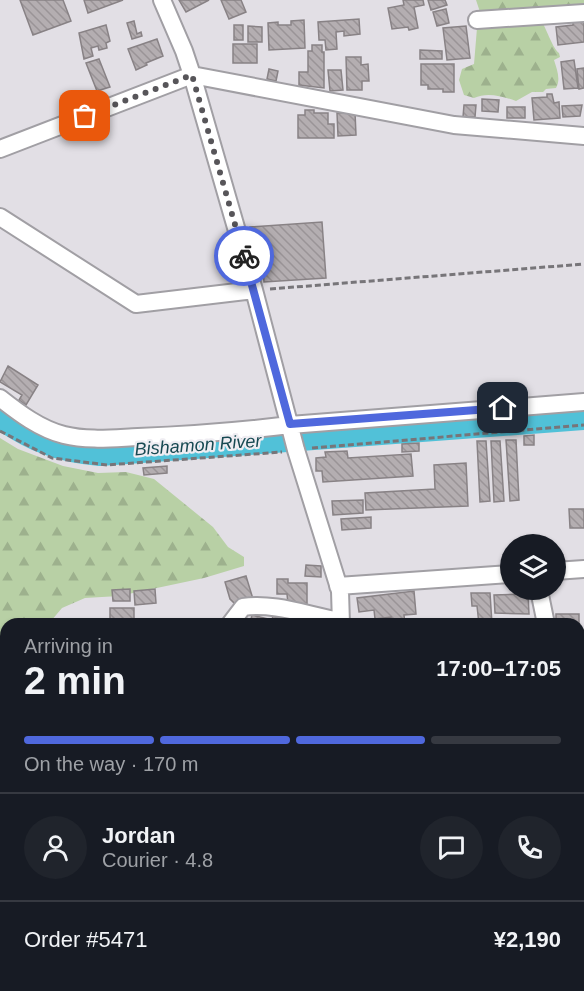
<!DOCTYPE html>
<html lang="en">
<head>
<meta charset="utf-8">
<style>
	:root { --surface:#171b24; --page:#20242c; --text:#f1f3f6; --muted:#9ea1a6; --line:#363941; --accent:#4f68dd }
	body { margin:0; font-family:Arial,sans-serif; background:var(--page); color:var(--text); height:100vh; display:flex; flex-direction:column; font-size:22px; white-space:nowrap }
	* { box-sizing:border-box; margin:0 }
	p { font-size:20px; color:var(--muted) }
	.icon { flex:none; width:33px; height:33px; fill:none; stroke:currentColor; stroke-width:2; stroke-linecap:round; stroke-linejoin:round }
	.map { position:relative; flex:1; overflow:hidden }
	.side { position:absolute; left:0px; top:618px; width:585px; height:374px; display:flex; flex-direction:column; background:var(--surface); border-radius:18px 18px 0 0; box-shadow:0 2px 4px #0004 }
	.side>* { flex:none }
	.fabs { position:absolute; left:500px; top:534px; display:grid; gap:12px }
	.fabs a { display:grid; place-items:center; width:66px; height:66px; border-radius:50%; background:var(--surface); box-shadow:0 2px 4px #0004; font-size:30px }
	.pin { position:absolute; display:grid; place-items:center; width:51px; height:51px; color:#fff; margin:-26px; border-radius:12px; box-shadow:0 3px 9px #0006 }
	.courier { position:absolute; display:grid; place-items:center; width:60px; height:60px; margin:-30px; border:4px solid #4f68dd; border-radius:50%; background:#fff; color:#222; box-shadow:0 2px 8px #0007 }
	.head em { font-style:normal; font-weight:700 }
	.head div { display:flex; flex-direction:column-reverse }
	.head { display:flex; align-items:center; justify-content:space-between; height:102px; padding:0 24px }
	h1 { font-size:39px; font-weight:700; line-height:45px }
	.bar { display:grid; grid-template-columns:repeat(4,1fr); gap:9px 6px; align-content:center; height:72px; padding:0 24px }
	.bar i { height:8px; border-radius:4px; background:var(--line) }
	.bar .active { background:var(--accent) }
	.bar p { grid-column:span 4 }
	.line { display:flex; align-items:center; gap:15px; padding:0 24px; border-top:2px solid var(--line) }
	.line div { flex:1 }
	.round { display:grid; place-items:center; flex:none; width:63px; height:63px; border-radius:32px; background:var(--page) }
	.map>svg:first-child { display:block }
</style>
</head>
<body>
<div class="map">
<svg width="584" height="991" viewBox="0 0 584 991">
	<defs>
		<pattern id="forest-firs" width="22" height="20" patternUnits="userSpaceOnUse" patternTransform="scale(1.5)"><rect width="22" height="20" fill="#b8d0a5"/><path d="M5 1l3.5 6h-7zM16 11l3.5 6h-7z" fill="#9db18d"/></pattern>
		<pattern id="building-back-hatch" width="6" height="6" patternUnits="userSpaceOnUse" patternTransform="scale(1.5)"><rect width="6" height="6" fill="#b4aeb1"/><path d="M-1 5l2 2M0 0l6 6M5-1l2 2" fill="none" stroke="#9a9497"/></pattern>
	</defs>
	<rect width="100%" height="100%" fill="#e2dfe5"/>
	<path fill="url(#forest-firs)" d="M476 0H584V3L565 9 480 12Z
		M542 22C547 30 553 49 559 53L560 57 554 60C557 70 561 79 556 88L546 89 543 92H532L516 101C502 96 487 92 474 98L464 95 459 80 462 69 474 64 477 28Z
		M0 438 18 449 63 466 98 473 126 472 154 479 213 527 228 547 244 557V566L204 578 119 596 85 598 62 608 51 621 52 624H6V986H315L321 991H0Z
		M584 708V991H348L352 986H579V714Z"/>
	<g fill="none" stroke-linecap="round" stroke-linejoin="round">
		<path stroke="#51c1d8" stroke-width="28" d="M0 415C33 438 60 449 100 452L584 416"/>
	</g>
	<path fill="url(#building-back-hatch)" stroke="#888285" stroke-width="1.5" d="M20 0H63L71 21 33 35Z
		M84 0H123L88 13Z
		M179 0H209L186 12Z
		M221 0H241L246 12 229 19Z
		M403 0H423L424 5 414 7 418 28 409 30 408 27 392 29 388 8 404 5Z
		M428 0H445L447 5 431 10Z
		M446 9 449 23 437 26 433 12Z
		M359 19 360 34 344 36V31L336 32 337 49 326 50 325 40H319L318 22Z
		M304 20 305 48 269 50 268 23 278 22V25H291V21Z
		M584 20V42L558 45 556 27 573 25V21Z
		M134 21 137 34 141 32 142 36 132 39 127 23Z
		M106 25 110 41 106 43 107 48 99 50 98 46 91 48 93 56 84 59 79 33Z
		M234 25H243V40H234Z
		M248 26 262 27V42H248Z
		M466 26 470 58 447 60 443 28Z
		M157 39 163 56 146 63 147 65 136 70 128 49Z
		M233 44H257V63H233Z
		M312 45H322V52H324V88L299 85V72H308V51H312Z
		M420 50 442 51V59H420Z
		M346 57H361V65L368 64 369 81H362V90H347Z
		M99 59 110 87 97 91 86 63Z
		M574 60 578 88 564 89 561 62Z
		M421 64H454V92H443V89H428V85H421Z
		M584 68V88L579 89 577 69Z
		M269 69 278 71 276 81 267 79Z
		M328 70H341L343 90 330 91Z
		M547 94H552L554 103 559 102 560 118 534 120 532 98 547 97Z
		M482 99 499 100 498 112 482 111Z
		M464 105H476L475 117H463Z
		M582 105 580 116 563 117 562 106Z
		M507 107H525V118H507Z
		M305 110H314V113H328V124H334V138H298V115H305Z
		M355 112 356 135 338 136 337 113Z
		M322 222 326 278 264 282 263 267H257L256 255H252L250 227Z
		M8 366 38 385 26 405 19 400 22 395 0 382Z
		M534 435V445H524V436Z
		M506 440H516L519 500 510 501Z
		M477 441H486L490 501 480 502Z
		M491 441H500L504 501 494 502Z
		M419 443V451L402 452V444Z
		M347 451 348 458 411 454 413 476 323 482 322 471H316V458L326 457 325 452Z
		M466 463 468 506 366 510 365 493 435 489 434 465Z
		M167 466V473L144 475 143 468Z
		M363 500V513L333 515 332 501Z
		M569 509H584V528H570Z
		M371 517V528L342 530 341 519Z
		M306 565 321 566V577L305 576Z
		M246 576 253 599 235 604 230 599 225 582Z
		M277 579H288V583H307V607L288 604 287 594H277Z
		M130 589V601H113L112 590Z
		M155 589 156 603 135 605 134 591Z
		M414 591 416 614 404 615 405 624H392L391 617 375 619 374 610 359 612 357 598Z
		M471 593H490L492 624H479L477 606H472Z
		M528 594 529 614 495 613 494 595Z
		M110 608H134V624H110Z
		M556 614H579V626V624H556Z
		M252 615 272 620 273 616 289 620 290 617 321 624H250Z"/>
	<g fill="none" stroke-linecap="round" stroke-linejoin="round">
		<defs>
			<path id="minor" d="M162 0 184 51 192 75 254 290 296 450 340 591 341 624
				M477 20 584 13
				M0 149 192 75 454 125 584 136
				M0 217 136 304 254 290
				M0 398C19 413 40 429 64 435 88 441 114 438 138 437 188 435 240 431 290 425L584 402
				M555 571 584 569
				M338 586 510 574
				M539 590 546 624
				M230 624 243 607C274 602 310 616 341 621"/>
		</defs>
		<use href="#minor" stroke="#a19fa4" stroke-width="20"/>
		<path stroke="#777579" stroke-width="3" stroke-dasharray="6 3" stroke-linecap="butt" d="M270 289 584 264
			M0 431 52 458 107 465 282 452
			M312 448 584 425
			M509 986V991"/>
		<use href="#minor" stroke="#fff" stroke-width="16"/>
	</g>
	<g fill="none" stroke-linecap="round" stroke-linejoin="round">
		<path stroke="#575559" stroke-width="6" stroke-dasharray="0 10.8" d="M85 116 192 75 244 256"/>
		<path stroke="#4f68dd" stroke-width="8" d="M244 256 290 424 503 408"/>
	</g>
	<g text-anchor="middle" dominant-baseline="central" stroke-width="4.5" stroke-linejoin="round" paint-order="stroke">
		<g font-size="18" font-style="italic" fill="#174952" stroke="#efedf2">
			<text transform="translate(198 445) rotate(-4)">Bishamon River</text>
		</g>
	</g>
</svg>
<div class="fabs">
<a><svg class="icon" aria-label="layers" viewBox="0 0 24 24"><path d="M12 4l9 5-9 5-9-5zM3 14l9 5 9-5"/></svg></a>
</div>
<div class="pin" style="left:85px;top:116px;background:#ea580c"><svg class="icon" aria-label="bag" viewBox="0 0 24 24"><path d="M5 8h14l-1 12H6zM9 8a3 3 0 0 1 6 0"/></svg></div>
<div class="pin" style="left:503px;top:408px;background:#1f2937"><svg class="icon" aria-label="home" viewBox="0 0 24 24"><path d="M3 11l9-7 9 7M6 9v11h12V9"/></svg></div>
<div class="courier" style="left:244px;top:256px"><svg class="icon" aria-label="bike" viewBox="0 0 24 24"><circle cx="6" cy="16" r="4"/><circle cx="18" cy="16" r="4"/><path d="M6 16l4-8h5l3 8M10 8l3 8H6M13 5h3"/></svg></div>
<section class="side">
<div class="head"><div><h1>2 min</h1><p>Arriving in</p></div><em>17:00–17:05</em></div>
<div class="bar"><i class="active"></i><i class="active"></i><i class="active"></i><i></i><p>On the way · 170 m</p></div>
<div class="line" style="height:108px"><a class="round"><svg class="icon" aria-label="person" viewBox="0 0 24 24"><circle cx="12" cy="8" r="4"/><path d="M4 21q1-7 8-7t8 7"/></svg></a><div><b>Jordan</b><p>Courier · 4.8</p></div><a class="round"><svg class="icon" aria-label="chat" viewBox="0 0 24 24"><path d="M4 5h16v11H9l-5 4z"/></svg></a><a class="round"><svg class="icon" aria-label="phone" viewBox="0 0 24 24"><path d="M5 4h4l2 5-3 2q2 4 5 5l2-3 5 2v4C11 20 4 13 5 4z"/></svg></a></div>
<div class="line" style="height:78px"><div>Order #5471</div><b>¥2,190</b></div>
</section>
</div>
</body>
</html>
